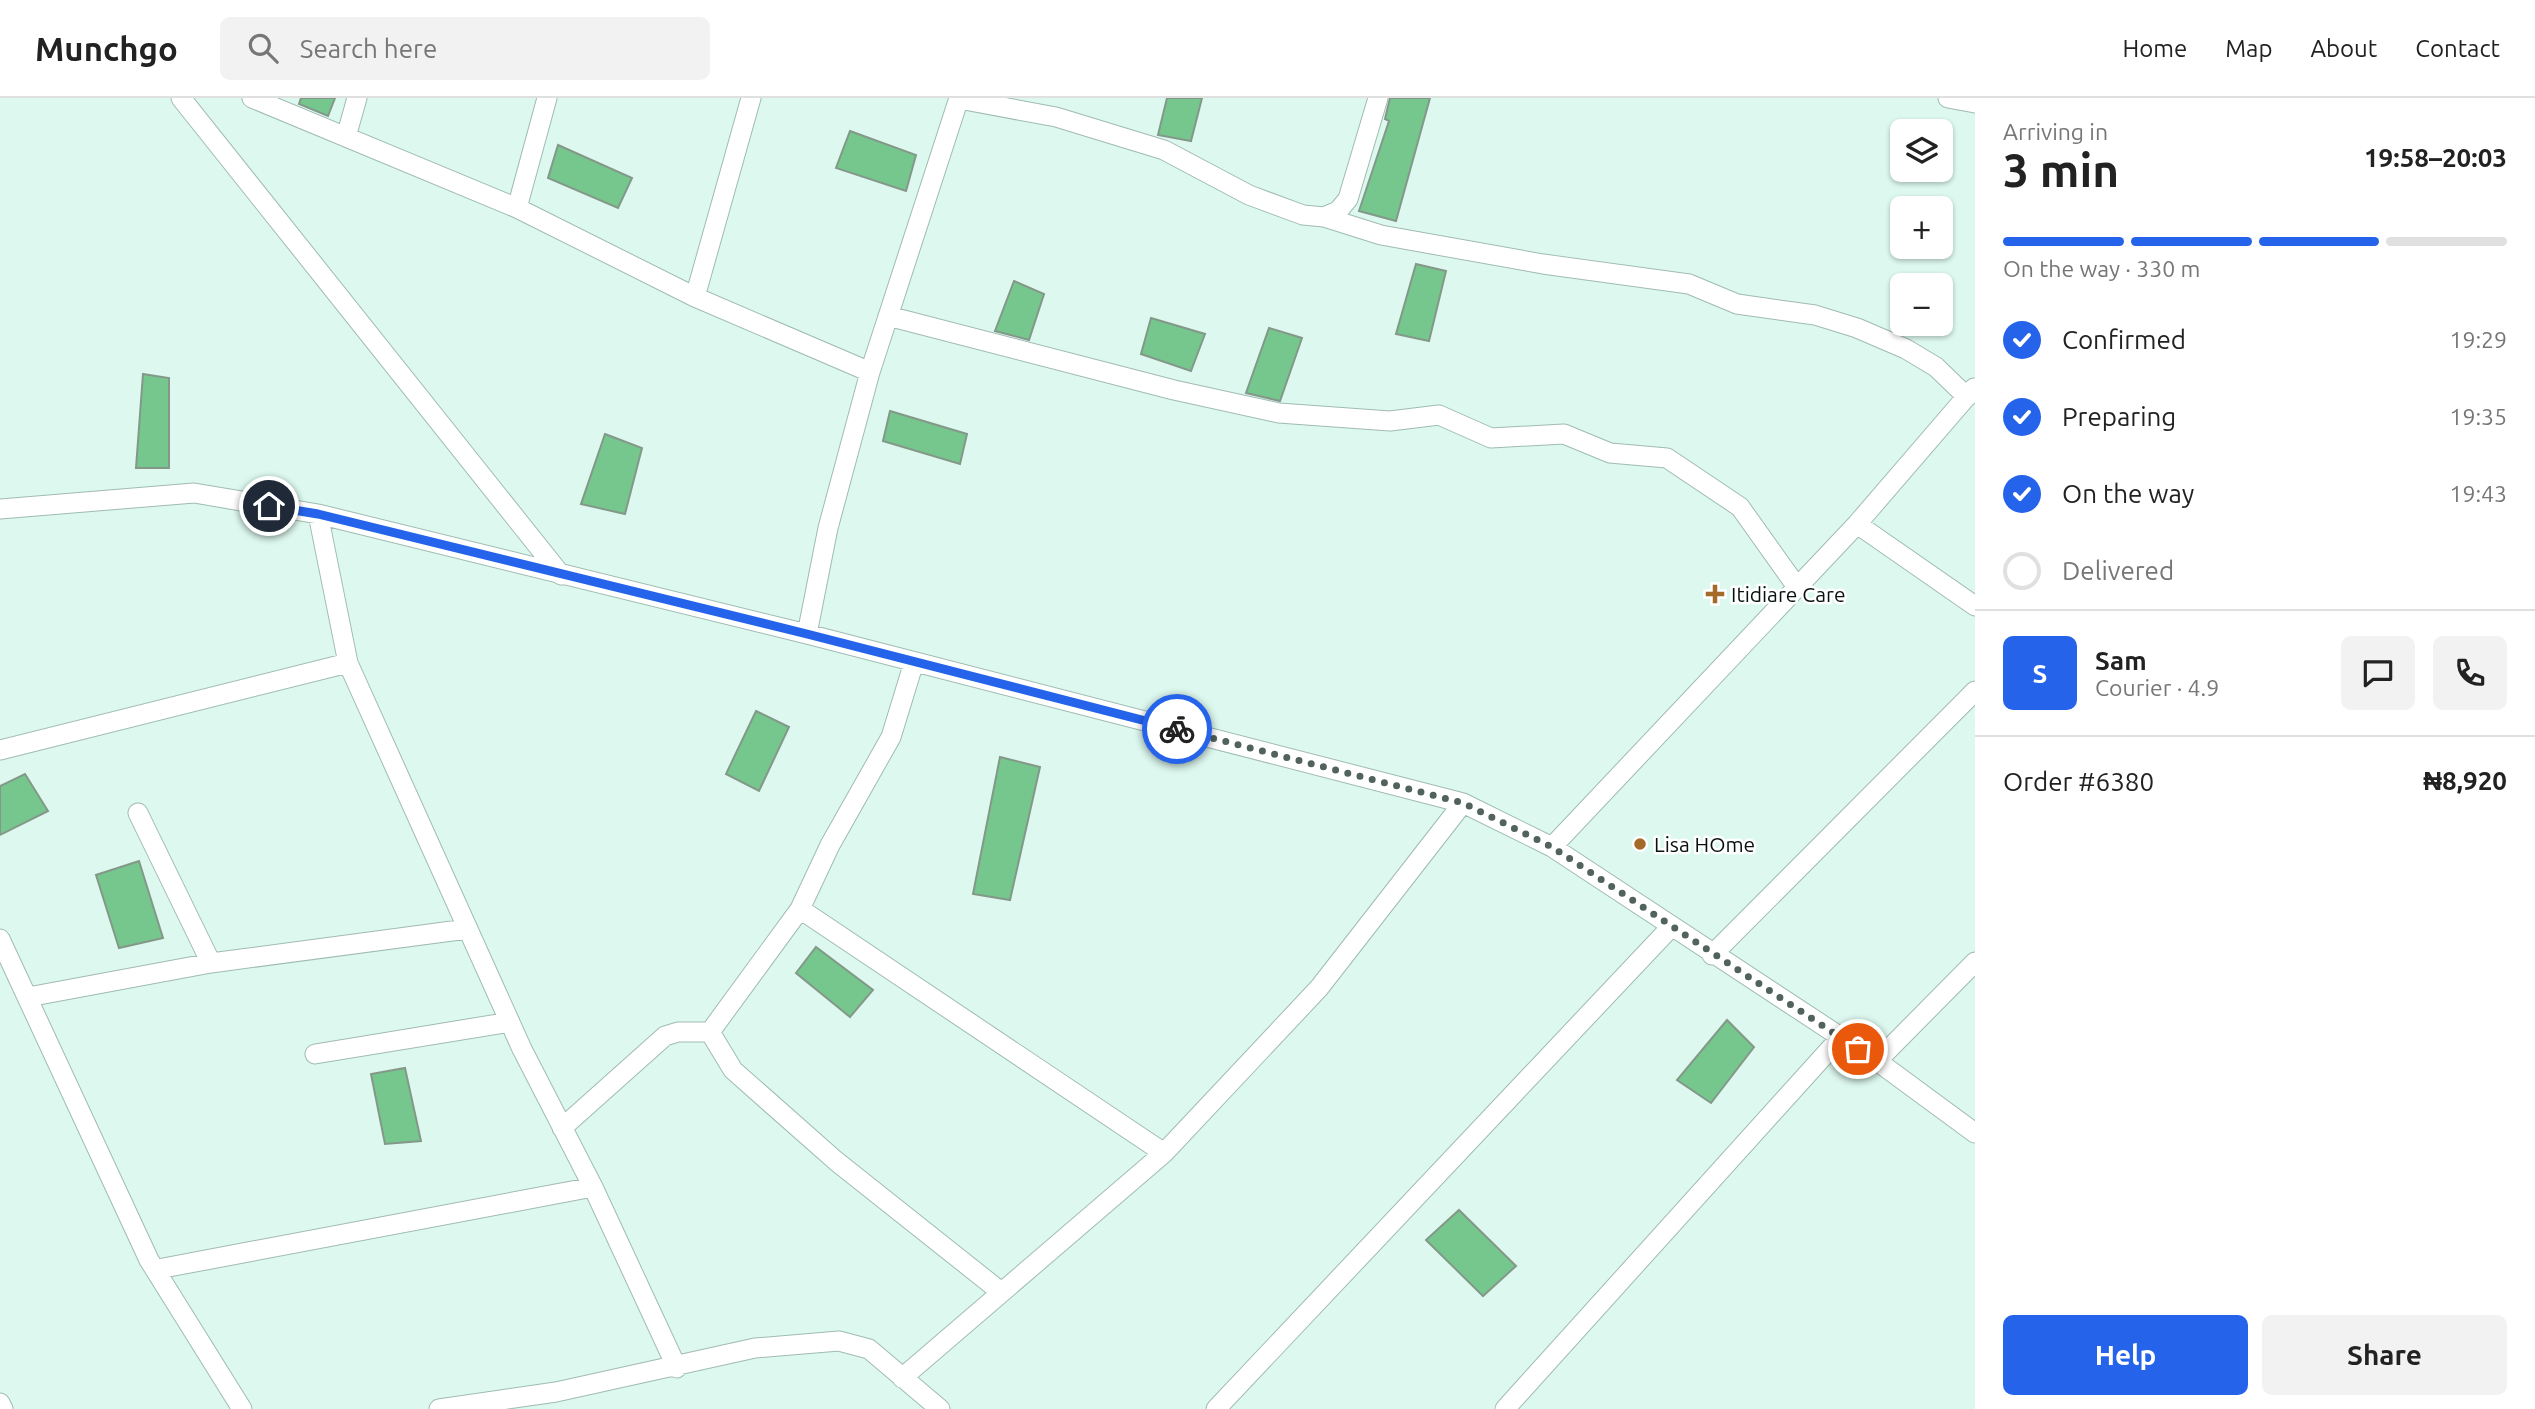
<!DOCTYPE html>
<html lang="en">
<head>
<meta charset="utf-8">
<style>
	:root { --surface:#fff; --page:#f2f2f2; --text:#222; --muted:#767676; --line:#e0e0e0; --accent:#2563eb }
	body { margin:0; font-family:Ubuntu,sans-serif; background:var(--page); color:var(--text); height:100vh; display:flex; flex-direction:column; font-size:26px; white-space:nowrap }
	* { box-sizing:border-box; margin:0 }
	p { font-size:23px; color:var(--muted) }
	.icon { flex:none; width:38px; height:38px; fill:none; stroke:currentColor; stroke-width:2; stroke-linecap:round; stroke-linejoin:round }
	.map { position:relative; flex:1; overflow:hidden }
	.side { display:flex; flex-direction:column; background:var(--surface); width:560px }
	.side>* { flex:none }
	.tools { position:absolute; left:1890px; top:21px; display:grid; gap:14px }
	.tools a { display:grid; place-items:center; width:63px; height:63px; border-radius:10px; background:var(--surface); box-shadow:0 2px 5px #0004; font-size:35px }
	.pin { position:absolute; display:grid; place-items:center; width:60px; height:60px; color:#fff; margin:-30px; border:4px solid #fff; border-radius:50%; box-shadow:0 2px 7px #0007 }
	.courier { position:absolute; display:grid; place-items:center; width:70px; height:70px; margin:-35px; border:5px solid #2563eb; border-radius:50%; background:#fff; color:#222; box-shadow:0 2px 9px #0007 }
	.head em { font-style:normal; font-weight:600 }
	.head div { display:flex; flex-direction:column-reverse }
	.head { display:flex; align-items:center; justify-content:space-between; height:119px; padding:0 28px }
	h1 { font-size:46px; font-weight:600; line-height:52px }
	.bar { display:grid; grid-template-columns:repeat(4,1fr); gap:10px 7px; align-content:center; height:84px; padding:0 28px }
	.bar i { height:9px; border-radius:5px; background:var(--line) }
	.bar .selected { background:var(--accent) }
	.bar p { grid-column:span 4 }
	.line { display:flex; align-items:center; gap:18px; padding:0 28px; border-top:2px solid var(--line) }
	.line div { flex:1 }
	.round { display:grid; place-items:center; flex:none; width:74px; height:74px; border-radius:10px; background:var(--page) }
	ol { padding:0 28px; list-style:none }
	li { display:flex; align-items:center; gap:21px; height:77px }
	li p { margin-inline-start:auto }
	li .icon { padding:7px; border-radius:50%; background:var(--accent); color:#fff; stroke-width:4 }
	li:last-child { color:var(--muted) }
	li i { width:38px; height:38px; border:4px solid var(--line); border-radius:50% }
	.action { display:flex; gap:14px; margin-top:auto; padding:14px 28px }
	.action a { flex:1; height:80px; border-radius:10px; background:var(--accent); color:#fff; font-size:28px; font-weight:600; line-height:80px; text-align:center }
	.action a+a { background:var(--page); color:var(--text) }
	header { display:flex; align-items:center; gap:42px; box-sizing:border-box; height:98px; padding:0 35px; background:var(--surface); border-bottom:2px solid var(--line) }
	header strong { font-size:33px }
	nav { display:flex; gap:38px; margin-inline-start:auto; font-size:24px }
	.search { width:490px; height:63px; background:var(--page); display:flex; align-items:center; gap:18px; box-sizing:border-box; padding:0 24px; border-radius:10px; color:var(--muted); font-size:26px }
	main { display:flex; flex:1; min-height:0 }
	.map>svg:first-child { display:block }
</style>
</head>
<body>
<header>
<strong>Munchgo</strong>
<div class="search"><svg class="icon" aria-label="search" viewBox="0 0 24 24"><circle cx="10" cy="10" r="6"/><path d="M15 15l6 6"/></svg>Search here</div>
<nav><a>Home</a><a>Map</a><a>About</a><a>Contact</a></nav>
</header>
<main>
<div class="map">
<svg width="1975" height="1311" viewBox="0 0 1975 1311">
	<rect width="100%" height="100%" fill="#dcf8ef"/>
	<path fill="#75c78e" stroke="#849889" stroke-width="2" d="M301 0H335L328 18 299 6Z
		M1167 0H1202L1191 43 1158 37Z
		M1390 0H1430L1396 123 1359 113 1389 23 1385 21Z
		M850 33 916 57 906 93 836 70Z
		M558 47 632 80 618 110 548 80Z
		M1416 166 1446 173 1429 243 1396 236Z
		M1014 183 1044 196 1029 242 995 233Z
		M1151 220 1205 236 1191 273 1141 256Z
		M1269 230 1302 240 1280 303 1246 295Z
		M143 276 169 280V370H136Z
		M890 313 967 336 960 366 883 343Z
		M605 336 642 350 625 416 581 406Z
		M756 613 789 629 759 693 726 676Z
		M1000 659 1040 669 1010 802 973 796Z
		M25 676 48 713 0 737V688Z
		M139 763 163 840 119 850 96 777Z
		M816 849 873 892 850 919 796 875Z
		M1727 922 1754 949 1711 1005 1677 982Z
		M405 970 421 1043 385 1046 371 976Z
		M1459 1112 1516 1168 1483 1198 1426 1142Z"/>
	<g fill="none" stroke-linecap="round" stroke-linejoin="round">
		<defs>
			<path id="minor" d="M181 0 561 477
				M252 0 517 110 695 199 870 274
				M1948 0 1975 5
				M959 1 1056 19 1164 52 1249 97 1303 117 1324 119 1338 113 1348 101 1378 0
				M346 39 357 0
				M517 110 547 0
				M1324 119 1381 137 1543 166 1689 186 1737 206 1815 217 1857 230 1906 251 1936 269 1967 299
				M695 199 751 0
				M888 218 1174 292 1279 315 1390 323 1439 317 1491 340 1564 336 1610 355 1667 360 1740 409 1797 489
				M0 411 194 395 318 416 807 536 1463 705 1552 749 1877 963 1975 1035
				M318 416 348 565 522 951 593 1089 677 1270
				M1857 426 1975 508
				M807 536 828 430 870 274 959 0
				M0 652 348 565
				M138 715 211 865
				M1552 749 1857 426 1974 290
				M800 811 1164 1055
				M0 841 149 1162 242 1311
				M1712 857 1975 593
				M28 899 211 865 467 831
				M710 934 800 811 830 747 891 639 914 564
				M710 934 733 972 836 1063 1001 1194
				M315 956 510 924
				M1877 963 1975 864
				M562 1030 665 938 678 934H710
				M158 1171 593 1089
				M902 1280 1164 1055 1319 890 1463 705
				M0 1305 3 1311
				M439 1311 556 1294 755 1250 839 1243 869 1251 940 1311
				M1216 1311 1672 828
				M1505 1311 1840 940"/>
		</defs>
		<use href="#minor" stroke="#a0bbb2" stroke-width="21"/>
		<use href="#minor" stroke="#fff" stroke-width="19"/>
	</g>
	<g fill="none" stroke-linecap="round" stroke-linejoin="round">
		<path stroke="#52625d" stroke-width="7" stroke-dasharray="0 12.6" d="M1177 631 1463 705 1552 749 1858 951"/>
		<path stroke="#2563eb" stroke-width="9" d="M269 408 318 416 807 536 1177 631"/>
	</g>
	<g fill="#a36a28" stroke="#fff" stroke-width="2.5">
		<path d="M1711.5 485.5h7v7h7v7h-7v7h-7v-7h-7v-7h7z"/>
		<circle cx="1640" cy="746" r="7"/>
	</g>
	<g text-anchor="middle" dominant-baseline="central" stroke-width="5" stroke-linejoin="round" paint-order="stroke">
		<g font-size="21" fill="#07110e" stroke="#fff" text-anchor="start">
			<text x="1731" y="496">Itidiare Care</text>
			<text x="1654" y="746">Lisa HOme</text>
		</g>
	</g>
</svg>
<div class="tools">
<a><svg class="icon" aria-label="layers" viewBox="0 0 24 24"><path d="M12 4l9 5-9 5-9-5zM3 14l9 5 9-5"/></svg></a>
<a>+</a>
<a>−</a>
</div>
<div class="pin" style="left:1858px;top:951px;background:#ea580c"><svg class="icon" aria-label="bag" viewBox="0 0 24 24"><path d="M5 8h14l-1 12H6zM9 8a3 3 0 0 1 6 0"/></svg></div>
<div class="pin" style="left:269px;top:408px;background:#1f2937"><svg class="icon" aria-label="home" viewBox="0 0 24 24"><path d="M3 11l9-7 9 7M6 9v11h12V9"/></svg></div>
<div class="courier" style="left:1177px;top:631px"><svg class="icon" aria-label="bike" viewBox="0 0 24 24"><circle cx="6" cy="16" r="4"/><circle cx="18" cy="16" r="4"/><path d="M6 16l4-8h5l3 8M10 8l3 8H6M13 5h3"/></svg></div>
</div>
<section class="side">
<div class="head"><div><h1>3 min</h1><p>Arriving in</p></div><em>19:58–20:03</em></div>
<div class="bar"><i class="selected"></i><i class="selected"></i><i class="selected"></i><i></i><p>On the way · 330 m</p></div>
<ol>
<li><svg class="icon" aria-label="check" viewBox="0 0 24 24"><path d="M5 12l5 5 9-10"/></svg>Confirmed<p>19:29</p></li>
<li><svg class="icon" aria-label="check" viewBox="0 0 24 24"><path d="M5 12l5 5 9-10"/></svg>Preparing<p>19:35</p></li>
<li><svg class="icon" aria-label="check" viewBox="0 0 24 24"><path d="M5 12l5 5 9-10"/></svg>On the way<p>19:43</p></li>
<li><i></i>Delivered</li>
</ol>
<div class="line" style="height:126px"><b class="round" style="background:var(--accent);color:#fff">S</b><div><b>Sam</b><p>Courier · 4.9</p></div><a class="round"><svg class="icon" aria-label="chat" viewBox="0 0 24 24"><path d="M4 5h16v11H9l-5 4z"/></svg></a><a class="round"><svg class="icon" aria-label="phone" viewBox="0 0 24 24"><path d="M5 4h4l2 5-3 2q2 4 5 5l2-3 5 2v4C11 20 4 13 5 4z"/></svg></a></div>
<div class="line" style="height:91px"><div>Order #6380</div><b>₦8,920</b></div>
<div class="action"><a>Help</a><a>Share</a></div>
</section>
</main>
</body>
</html>
